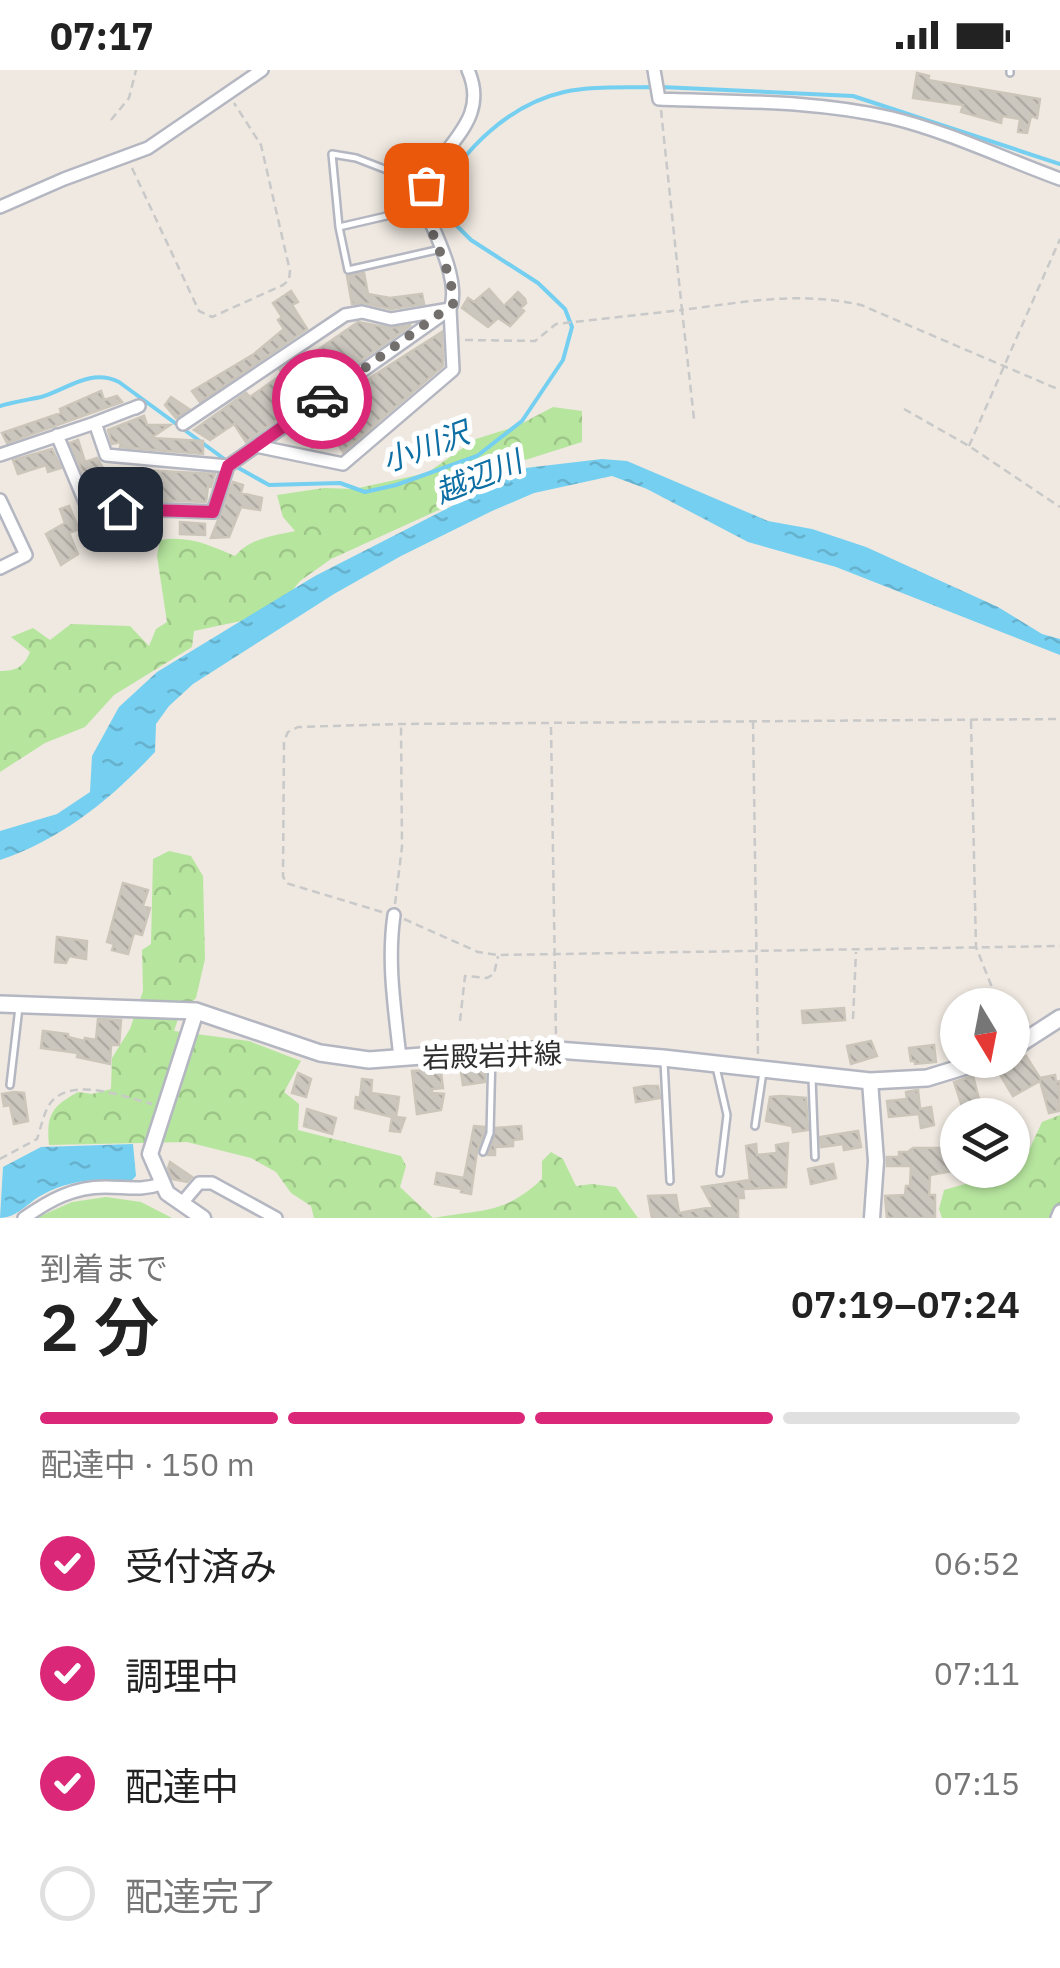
<!DOCTYPE html>
<html lang="ja">
<head>
<meta charset="utf-8">
<style>
	:root { --surface:#fff; --page:#f6f6f6; --text:#222; --muted:#767676; --line:#e0e0e0; --accent:#db2777 }
	body { margin:0; font-family:"IBM Plex Sans","Noto Sans JP",sans-serif; background:var(--page); color:var(--text); height:100vh; display:flex; flex-direction:column; font-size:38px; white-space:nowrap }
	* { box-sizing:border-box; margin:0 }
	p { font-size:32px; color:var(--muted) }
	.icon { flex:none; width:55px; height:55px; fill:none; stroke:currentColor; stroke-width:2; stroke-linecap:round; stroke-linejoin:round }
	.map { position:relative; height:1148px; overflow:hidden }
	.drawer { display:flex; flex-direction:column; background:var(--surface); flex:1 }
	.drawer>* { flex:none }
	.needle { width:65px; rotate:170deg }
	.tools { position:absolute; left:940px; top:918px; display:grid; gap:20px }
	.tools a { display:grid; place-items:center; width:90px; height:90px; border-radius:50%; background:var(--surface); box-shadow:0 2px 8px #0004; font-size:50px }
	.pin { position:absolute; display:grid; place-items:center; width:85px; height:85px; color:#fff; margin:-42px; border-radius:20px; box-shadow:0 5px 15px #0006 }
	.courier { position:absolute; display:grid; place-items:center; width:100px; height:100px; margin:-50px; border:8px solid #db2777; border-radius:50%; background:#fff; color:#222; box-shadow:0 2px 12px #0007 }
	.summary em { font-style:normal; font-weight:600 }
	.summary div { display:flex; flex-direction:column-reverse }
	.summary { display:flex; align-items:center; justify-content:space-between; height:170px; padding:0 40px }
	h1 { font-size:65px; font-weight:600; line-height:75px }
	.bar { display:grid; grid-template-columns:repeat(4,1fr); gap:15px 10px; align-content:center; height:120px; padding:0 40px }
	.bar i { height:12px; border-radius:8px; background:var(--line) }
	.bar .active { background:var(--accent) }
	.bar p { grid-column:span 4 }
	ol { padding:0 40px; list-style:none }
	li { display:flex; align-items:center; gap:30px; height:110px }
	li p { margin-inline-start:auto }
	li .icon { padding:10px; border-radius:50%; background:var(--accent); color:#fff; stroke-width:4 }
	li:last-child { color:var(--muted) }
	li i { width:55px; height:55px; border:5px solid var(--line); border-radius:50% }
	.status { display:flex; justify-content:space-between; align-items:center; height:70px; padding:0 50px; background:var(--surface); direction:ltr }
	.status svg { height:28px; fill:currentColor }
	.map>svg:first-child { display:block }
</style>
</head>
<body>
<div class="status"><b>07:17</b><svg viewBox="0 0 49 12"><path d="M0 12V9h3v3zM5 12V6h3v6zM10 12V3h3v9zM15 12V0h3v12zM26 1h20v11H26zM47 4h2v5h-2z"/></svg></div>
<div class="map">
<svg width="1060" height="1148" viewBox="0 0 1060 1148">
	<defs>
		<pattern id="forest-crowns" width="20" height="18" patternUnits="userSpaceOnUse" patternTransform="scale(2.5)"><rect width="20" height="18" fill="#b6e59e"/><path d="M2 6a3 3 0 1 1 6 0M12 15a3 3 0 1 1 6 0" fill="none" stroke="#9dc588"/></pattern>
		<pattern id="water-ripples" width="26" height="14" patternUnits="userSpaceOnUse" patternTransform="scale(2.5)"><rect width="26" height="14" fill="#75cff0"/><path d="M2 4q2-2 4 0t4 0M15 11q2-2 4 0t4 0" fill="none" stroke="#66b2ce"/></pattern>
		<pattern id="building-back-hatch" width="6" height="6" patternUnits="userSpaceOnUse" patternTransform="scale(2.5)"><rect width="6" height="6" fill="#cbc7bf"/><path d="M-1 5l2 2M0 0l6 6M5-1l2 2" fill="none" stroke="#afaba4"/></pattern>
	</defs>
	<rect width="100%" height="100%" fill="#efe9e1"/>
	<path fill="url(#forest-crowns)" d="M553 337 582 341V372L494 400 487 418 331 489 300 511 287 527 250 549 194 561 192 577 114 625 85 657 45 673 0 702V601C16 601 24 597 30 582L11 567 33 558 50 570 71 554 130 556 149 576 156 559 167 552 157 486 160 470C189 465 209 475 235 486 250 468 273 466 295 461L283 447 277 425 324 418 354 419 427 403 476 369 517 356Z
		M169 781 191 786 203 806 205 889 196 928 180 943 174 961 249 971 301 991 284 1022 299 1034 298 1060 401 1086 406 1096 400 1117 433 1148C481 1139 504 1145 542 1109V1091L551 1082 563 1089 576 1116 592 1114 616 1117 638 1148H314L311 1136 291 1123 276 1102 251 1088 187 1072 49 1075C46 1045 52 1036 78 1022L92 1024 111 1019 112 988 130 959 143 921 142 880 151 874 153 789Z
		M1060 1045V1148H942L939 1139 944 1120 979 1110 993 1100H1012L1013 1086 1030 1078 1042 1052Z"/>
	<path fill="#b6e59e" d="M106 1127 141 1132 172 1148H36L72 1132Z"/>
	<path fill="url(#water-ripples)" d="M602 389 627 391 768 451 812 459 866 477 998 537 1042 564 1060 569V585L836 497 748 472 647 419 612 406 534 423 492 441 401 486 334 524 193 614 169 636 156 654 155 682C110 730 62 769 0 790V761L57 744 90 722 92 686 119 637 157 602 315 506 497 413 517 399Z
		M133 1074 136 1106 130 1112C99 1107 69 1110 42 1125 27 1133 17 1148 0 1148L3 1097 41 1077Z"/>
	<g fill="none" stroke-linecap="round" stroke-linejoin="round">
		<path stroke="#75cff0" stroke-width="4" d="M661 17 853 26 1060 94
			M0 336C13 332 27 330 41 327 68 319 90 298 119 312L227 391
			M235 396 269 415 340 413 365 422 396 415 477 386 522 351 563 290 572 257 565 239 538 213 471 170 445 144 440 126C463 78 511 34 564 22 593 16 623 18 652 17"/>
	</g>
	<path fill="url(#building-back-hatch)" stroke="#cbc5ba" stroke-width="2.5" d="M917 3 929 6 928 10 1040 29 1037 48 1031 46 1027 63 1018 62 1020 49 1002 46 1001 53 961 42 963 35 913 28Z
		M364 203 368 224 390 228 422 224 424 234 391 239 364 233 352 234 347 206Z
		M489 219 504 236 518 222 525 229 526 233 521 238 524 241 510 256 498 248 488 257 462 238 468 228 474 232Z
		M291 221 298 232 292 235 307 259 200 332 192 321 254 284 284 259 278 250 282 247 273 233Z
		M358 252 390 258 411 255 246 372 234 354 210 370 194 360 246 323 250 327 277 308 283 304 280 300 297 289 299 293Z
		M442 262 443 296 343 382 334 368 312 378 305 369 326 355 321 348 353 330 350 326 370 311 368 309Z
		M101 321 104 330 117 326 122 332 7 373 2 363 61 343 60 339Z
		M171 327 189 339 176 348 165 335Z
		M144 346 147 355H170L151 368 203 371V384L120 377 121 372 112 374 108 360Z
		M78 370 85 392 97 388 103 398 215 404 211 417 208 416 206 432 117 429V410L92 408 97 427 93 428 70 373Z
		M52 379 61 398 48 402 46 395 18 404 13 390Z
		M233 412 243 415 241 423 262 428 260 440 241 437 229 467 211 468Z
		M69 436 79 459 69 463 78 484 61 495 46 464 65 453 60 439Z
		M94 448H108V463H94Z
		M131 449 153 450 156 464 131 463Z
		M180 452 205 454V465L180 464Z
		M123 813 148 820 143 836 150 838 142 865 134 863 128 884 112 880 114 874 107 872Z
		M57 867 87 871 86 889 69 886 66 893 55 892Z
		M844 938 845 950 803 953 802 941Z
		M98 949 121 950 119 975H111L110 994 77 987 78 983 41 978 43 961 68 964V967L84 971 85 968 96 970Z
		M871 971 877 986 851 994 847 976Z
		M934 975 936 992 915 994V991H911L909 978Z
		M1026 986 1040 1008 1055 1005 1056 1012 1060 1011 1059 1041 1049 1043 1040 1011 1013 1026 999 1003Z
		M469 994 470 997 485 995V1012L463 1015 460 995Z
		M434 996H444L446 1003H441L443 1018 432 1019V1023L444 1024 441 1040 417 1044 412 1001 434 1000Z
		M298 1003 311 1009 306 1027 292 1023Z
		M973 1006 980 1033 988 1030 993 1045H965L954 1012Z
		M362 1009 372 1010 371 1023 399 1027 396 1047 405 1048 400 1062 390 1061 392 1047 355 1038 356 1027 360 1028Z
		M646 1016H658L660 1028 636 1032 634 1018Z
		M918 1020 920 1039 931 1037 934 1055 921 1058 919 1044 889 1047 887 1031 907 1029 906 1022Z
		M14 1022 24 1023 28 1051 14 1054 10 1035 4 1036 2 1024Z
		M781 1026 806 1028 808 1060 793 1062 792 1056 766 1051 770 1027Z
		M307 1039 336 1048 332 1064 304 1056Z
		M474 1056 484 1057V1062L477 1081 471 1124 461 1122 462 1119 435 1114 437 1103 464 1108Z
		M521 1056 522 1069 513 1070V1076L495 1077V1085H488L496 1058Z
		M858 1061 861 1077 844 1080 843 1074 821 1077 820 1067Z
		M958 1071V1100L930 1105 929 1125H935V1148H887L885 1126 905 1125 906 1116H910L911 1096H887V1087H899V1082H908L913 1078H943L942 1073Z
		M788 1073 786 1117 743 1119 744 1128H738V1148H652L648 1126 676 1125 679 1143 713 1137 702 1117 750 1110 746 1076 756 1074 757 1085 777 1083 776 1075Z
		M170 1092 192 1107 187 1112 172 1109 168 1098Z
		M833 1094 836 1108 811 1114 808 1099Z"/>
	<g fill="none" stroke-linecap="round" stroke-linejoin="round">
		<defs>
			<path id="service" d="M1010 0V3
				M426 115 356 88 332 84 339 157 348 200 441 179
				M339 157 421 138
				M664 991 670 1111
				M716 997 727 1045 720 1103
				M812 1008 815 1087
				M10 1015 19 937
				M755 1056 763 1002
				M483 1082 490 1063 492 983"/>
			<path id="minor" d="M654 0 659 29C737 32 816 30 892 48 949 62 1005 89 1060 109
				M0 137 64 109 148 78 262 0
				M95 353 139 336 135 338
				M183 354 345 245 362 242 391 249 450 239 453 300 343 394 256 376
				M57 365 87 437 213 442 228 396 450 239C461 212 435 163 424 137 420 82 495 61 468 0
				M0 385 95 353 106 385 228 396
				M0 430 26 485 0 498
				M394 845C387 894 395 940 400 988
				M182 1133 199 1113H212L276 1148
				M24 1148C50 1130 73 1117 105 1117 126 1117 141 1121 161 1114
				M1057 1148 1060 1141"/>
			<path id="tertiary" d="M196 941 150 1084 167 1123 203 1148
				M870 1011 876 1091 872 1148"/>
			<path id="secondary" d="M0 934 196 941 320 983 369 990 501 980H557L663 988 870 1011 927 1008 986 990
				M1012 979 1060 948"/>
		</defs>
		<use href="#service" stroke="#b4b7c1" stroke-width="10"/>
		<use href="#minor" stroke="#b4b7c1" stroke-width="16"/>
		<use href="#tertiary" stroke="#b4b7c1" stroke-width="19"/>
		<use href="#secondary" stroke="#b4b7c1" stroke-width="20"/>
		<path stroke="#c9c9c9" stroke-width="2.5" stroke-dasharray="8 5" stroke-linecap="butt" d="M661 40 682 240C745 232 798 221 861 235L1060 320
			M111 50 129 28 136 0
			M132 98 199 241 212 247 283 215 289 210 290 201 261 75 234 33
			M465 270 535 271 556 254 682 240 694 349
			M904 339 969 376 1060 437
			M969 376 1060 169
			M753 651 758 987
			M971 651 976 877 999 935
			M551 657 556 969
			M395 834 402 777 401 657
			M382 842 286 813 283 806 284 671 288 662 298 657 401 654 1060 649
			M404 849 478 882 498 885 1060 876
			M853 949 856 882
			M460 951 465 906 487 908 494 904 498 886
			M0 1089 37 1069C41 1058 44 1040 52 1031 74 1007 125 1027 152 1034"/>
		<use href="#service" stroke="#fff" stroke-width="5"/>
		<use href="#minor" stroke="#fff" stroke-width="11"/>
		<use href="#tertiary" stroke="#fff" stroke-width="14"/>
		<use href="#secondary" stroke="#fff" stroke-width="15"/>
	</g>
	<g fill="none" stroke-linecap="round" stroke-linejoin="round">
		<path stroke="#726f6d" stroke-width="10" stroke-dasharray="0 18" d="M322 329 453 234C454 193 418 155 426 115"/>
		<path stroke="#db2777" stroke-width="12" d="M120 439 213 442 228 396 322 329"/>
	</g>
	<g text-anchor="middle" dominant-baseline="central" stroke-width="10" stroke-linejoin="round" paint-order="stroke">
		<g font-size="28" fill="#2e2e2e" stroke="#fff">
			<text transform="translate(492 985) rotate(-2)">岩殿岩井線</text>
		</g>
		<g font-size="30" font-style="italic" fill="#0d6fa3" stroke="#fff">
			<text transform="translate(425 376) rotate(-20)">小川沢</text>
			<text transform="translate(478 406) rotate(-22)">越辺川</text>
		</g>
	</g>
</svg>
<div class="tools">
<a><svg class="needle" viewBox="-14 -14 28 28"><path d="M0-13l5 13h-10z" fill="#e53935"/><path d="M0 13l5-13h-10z" fill="#767676"/></svg></a>
<a><svg class="icon" aria-label="layers" viewBox="0 0 24 24"><path d="M12 4l9 5-9 5-9-5zM3 14l9 5 9-5"/></svg></a>
</div>
<div class="pin" style="left:426px;top:115px;background:#ea580c"><svg class="icon" aria-label="bag" viewBox="0 0 24 24"><path d="M5 8h14l-1 12H6zM9 8a3 3 0 0 1 6 0"/></svg></div>
<div class="pin" style="left:120px;top:439px;background:#1f2937"><svg class="icon" aria-label="home" viewBox="0 0 24 24"><path d="M3 11l9-7 9 7M6 9v11h12V9"/></svg></div>
<div class="courier" style="left:322px;top:329px"><svg class="icon" aria-label="car" viewBox="0 0 24 24"><path d="M5 17H2v-5l4-1 3-4h7l3 4 3 1v5h-3M9 17h6M6 11h13"/><circle cx="7" cy="17" r="2"/><circle cx="17" cy="17" r="2"/></svg></div>
</div>
<section class="drawer">
<div class="summary"><div><h1>2 分</h1><p>到着まで</p></div><em>07:19–07:24</em></div>
<div class="bar"><i class="active"></i><i class="active"></i><i class="active"></i><i></i><p>配達中 · 150 m</p></div>
<ol>
<li><svg class="icon" aria-label="check" viewBox="0 0 24 24"><path d="M5 12l5 5 9-10"/></svg>受付済み<p>06:52</p></li>
<li><svg class="icon" aria-label="check" viewBox="0 0 24 24"><path d="M5 12l5 5 9-10"/></svg>調理中<p>07:11</p></li>
<li><svg class="icon" aria-label="check" viewBox="0 0 24 24"><path d="M5 12l5 5 9-10"/></svg>配達中<p>07:15</p></li>
<li><i></i>配達完了</li>
</ol>
</section>
</body>
</html>
